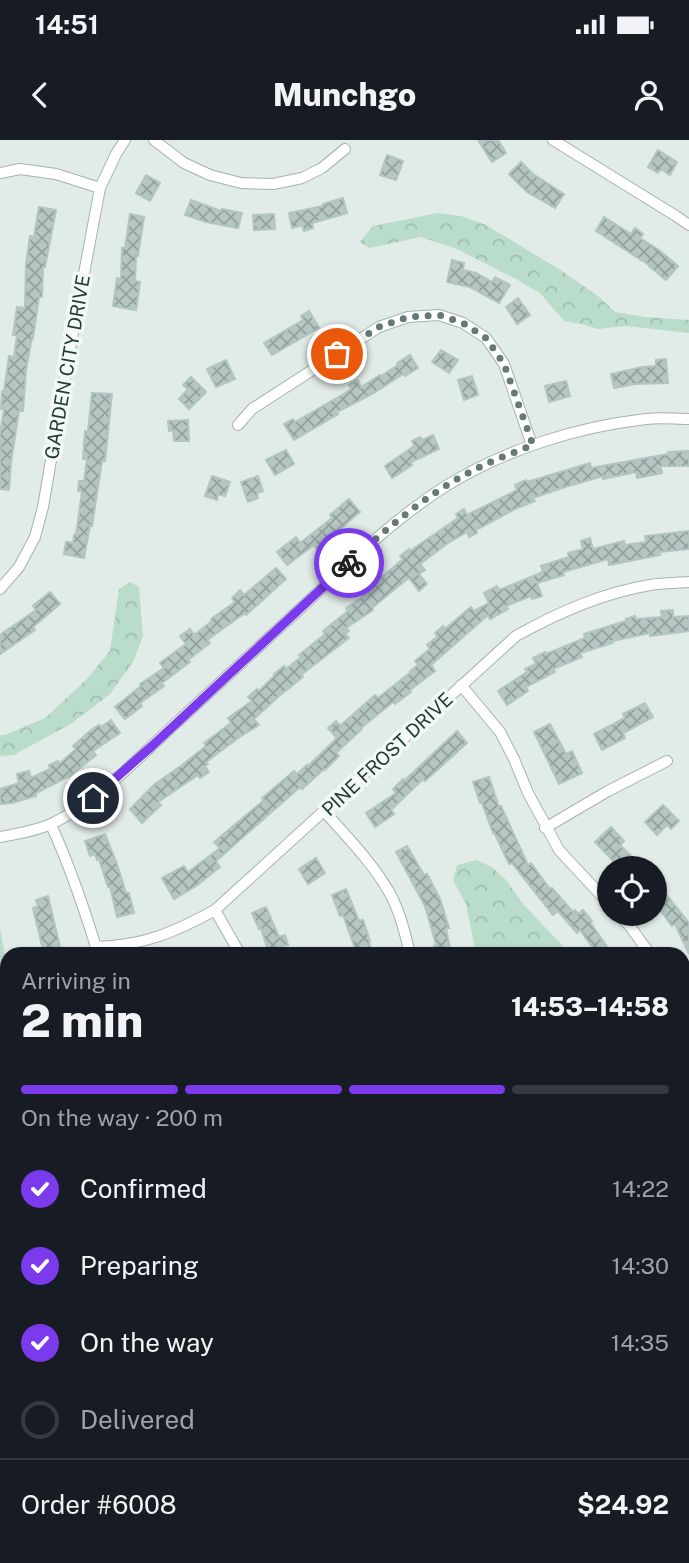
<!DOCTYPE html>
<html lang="en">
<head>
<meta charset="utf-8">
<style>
	:root { --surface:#171b24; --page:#242831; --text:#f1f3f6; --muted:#9ea1a6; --line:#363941; --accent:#7c3aed }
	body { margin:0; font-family:"Public Sans",sans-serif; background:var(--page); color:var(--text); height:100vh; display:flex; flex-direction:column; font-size:26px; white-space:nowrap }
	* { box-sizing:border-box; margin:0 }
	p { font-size:23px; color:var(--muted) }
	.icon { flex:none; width:38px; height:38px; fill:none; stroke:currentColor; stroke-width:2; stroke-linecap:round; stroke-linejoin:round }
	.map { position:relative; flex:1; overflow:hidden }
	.details { position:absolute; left:0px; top:807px; width:690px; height:618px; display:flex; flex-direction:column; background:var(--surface); border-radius:21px 21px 0 0; box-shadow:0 2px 5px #0004 }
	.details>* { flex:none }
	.fabs { position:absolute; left:597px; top:716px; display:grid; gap:14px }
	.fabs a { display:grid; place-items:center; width:70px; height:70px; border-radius:50%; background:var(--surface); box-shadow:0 2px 5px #0004; font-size:35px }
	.pin { position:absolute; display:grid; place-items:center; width:60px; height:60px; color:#fff; margin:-30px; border:4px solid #fff; border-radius:50%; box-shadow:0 2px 7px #0007 }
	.courier { position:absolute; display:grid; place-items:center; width:70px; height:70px; margin:-35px; border:5px solid #7c3aed; border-radius:50%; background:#fff; color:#222; box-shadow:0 2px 9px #0007 }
	.summary em { font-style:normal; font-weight:800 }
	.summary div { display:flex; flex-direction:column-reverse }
	.summary { display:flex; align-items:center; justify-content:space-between; height:119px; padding:0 21px }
	h1 { font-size:46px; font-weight:800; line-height:52px }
	.bar { display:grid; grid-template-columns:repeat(4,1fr); gap:10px 7px; align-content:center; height:84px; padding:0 21px }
	.bar i { height:9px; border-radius:5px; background:var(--line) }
	.bar .on { background:var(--accent) }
	.bar p { grid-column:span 4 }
	.line { display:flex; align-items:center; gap:18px; padding:0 21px; border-top:2px solid var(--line) }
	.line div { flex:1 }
	ol { padding:0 21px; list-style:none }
	li { display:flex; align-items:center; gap:21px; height:77px }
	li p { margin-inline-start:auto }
	li .icon { padding:7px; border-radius:50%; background:var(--accent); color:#fff; stroke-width:4 }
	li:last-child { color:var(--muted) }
	li i { width:38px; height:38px; border:4px solid var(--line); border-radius:50% }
	.status { display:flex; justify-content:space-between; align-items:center; height:49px; padding:0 35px; background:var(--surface); direction:ltr }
	.status svg { height:19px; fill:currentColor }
	header { display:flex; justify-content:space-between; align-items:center; height:91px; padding:0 21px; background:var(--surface); font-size:32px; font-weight:800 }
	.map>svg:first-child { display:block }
</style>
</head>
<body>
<div class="status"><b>14:51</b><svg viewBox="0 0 49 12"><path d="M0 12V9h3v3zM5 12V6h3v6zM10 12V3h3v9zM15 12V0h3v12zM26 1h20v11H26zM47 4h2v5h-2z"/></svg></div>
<header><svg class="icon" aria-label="back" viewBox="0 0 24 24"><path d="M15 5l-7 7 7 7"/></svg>Munchgo<svg class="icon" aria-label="person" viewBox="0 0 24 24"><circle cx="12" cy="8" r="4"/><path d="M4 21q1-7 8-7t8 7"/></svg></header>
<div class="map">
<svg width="689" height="1423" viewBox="0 0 689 1423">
	<defs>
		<pattern id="forest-crowns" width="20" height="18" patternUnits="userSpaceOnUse" patternTransform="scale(1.75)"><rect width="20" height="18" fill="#badcca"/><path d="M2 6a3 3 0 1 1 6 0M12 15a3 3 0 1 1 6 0" fill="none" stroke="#a0beae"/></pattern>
		<pattern id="building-cross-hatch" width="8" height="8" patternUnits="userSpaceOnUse" patternTransform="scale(1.75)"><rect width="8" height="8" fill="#b6c6c2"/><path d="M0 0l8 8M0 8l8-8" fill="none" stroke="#94a29f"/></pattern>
	</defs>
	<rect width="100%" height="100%" fill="#e1ebe8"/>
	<path fill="url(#forest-crowns)" d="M438 73 461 76 486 85 562 131 599 157 615 172 645 177 689 180V193L625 186 598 189 582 184 564 181 540 153 516 139 457 109 421 97 369 108 360 102 373 86Z
		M130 442 139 447 143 496 133 522 110 554 72 583 14 615 0 616V595H5L45 578 85 541 110 511 119 449Z
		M476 720 492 727 505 739 524 765 560 803 567 814H476L466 764 453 740 457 725Z
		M0 950 7 953V1410L0 1408Z
		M682 1061 689 1063V1206L683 1208Z
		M36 1418H452L438 1423H47Z"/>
	<path fill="#badcca" d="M0 789 7 825V1318L0 1316Z"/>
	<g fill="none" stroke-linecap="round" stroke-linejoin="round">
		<path stroke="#89b7cf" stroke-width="3.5" d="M682 1330 689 1326
			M539 1423 546 1418"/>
	</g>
	<path fill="url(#building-cross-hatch)" stroke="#b3c5c1" stroke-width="2" d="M478 0H498L506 13 492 22Z
		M658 10 677 22 670 35 661 29 658 33 648 27Z
		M387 15 403 21 396 40 380 35Z
		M521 22 533 34 564 54 555 68 527 52 509 34Z
		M146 35 160 43 150 61 136 53Z
		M343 58 347 73 312 83 313 88 304 91 302 85 292 88 289 73 323 66V64Z
		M191 60 221 71 222 69 242 73 238 88 206 82 185 75Z
		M39 67 56 70 45 127H43L42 157H39L33 198 32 197 26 230 23 271H19L11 322 9 350 0 349V294L4 269H1L2 251H4L9 216 14 217 17 195H13L17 167 25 168 26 124 30 96 34 97Z
		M130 74 144 77 138 116H136L135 141 140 142 136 170 113 166 117 138 121 139 122 108H125Z
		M274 74 275 89 254 90 253 75Z
		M604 77 631 94 635 88 643 94 640 98 659 110 678 126 666 140 649 126V125L596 91Z
		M452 120 464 123 463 130 476 133 492 142 495 137 510 145 499 163 470 147 447 142Z
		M518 158 530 175 517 184 506 167Z
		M309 171 319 188 272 215 264 203 303 180 301 176Z
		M441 210 458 220 449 233 432 222Z
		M410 215 418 228 405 236 403 234 374 253 337 272 338 274 294 300 284 284 293 279 295 282 342 255 351 249 349 245 358 240 361 247 380 235 381 236 398 225 397 223Z
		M666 219 668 243 635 244 614 248 611 234 642 227 656 226V220Z
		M226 220 235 239 216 247 207 229Z
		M472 236 478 255 464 260 458 240Z
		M191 237 206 252 189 269 179 259 188 249 183 245Z
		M566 241 570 256 549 262 545 246Z
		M92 253 112 254 105 321H102L92 386 90 385 84 418 64 414 66 402 73 403 74 395H76L82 351H78L79 341H84L87 319H83L85 291 88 292Z
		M188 280 189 301H174L173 290 169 291 168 281Z
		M433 295 439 309 411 322 412 325 392 338 385 326 414 306 412 301 420 297 422 300Z
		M286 310 294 324 275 335 266 320Z
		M689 311V326H660L662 333 637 338 636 332 603 339V336L565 347 533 358 535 361 513 370 476 390 477 393 469 397 467 392 448 403 420 424 425 430 419 434 427 444 419 451 409 438 406 440 372 468 373 470 346 488 349 491 345 494 349 498 301 535 303 537 279 556 254 579 259 585 241 596 206 622 208 624 205 626 209 632 200 638 198 635 158 662 161 665 142 683 130 669 155 644 182 625 206 606 204 603 231 583 228 578 252 561 248 557 257 549 259 551 275 535 274 534 284 526 286 529 301 517 299 515 325 494 323 491 348 471 346 468 370 452 368 449 403 419 400 416 409 409 410 411 458 378 456 374 464 369 467 375 517 350 515 345 526 340 527 342 590 323 591 328 668 314V312Z
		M212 336 230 342 225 356 218 354 217 360 205 356Z
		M258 336 263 351 257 353 258 358 248 362 241 342Z
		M349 359 360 372 317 409 314 405 287 425 277 412 296 397 300 403 332 378 330 375Z
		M689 391V409L659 412 660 415 609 425 608 419 563 432 564 435 537 443 542 456 532 459 531 456 506 466 508 469 490 479 488 475 431 525 435 531 410 550 411 552 395 564 393 562 361 588 362 589 336 613 339 616 325 630 324 629 302 649 300 647 216 721 220 727 196 746 174 759 162 738 184 726 188 732 220 708 214 702 264 660 262 658 294 631 297 634 307 625 308 626 337 598 328 588 336 581 340 586 375 555 378 558 411 532 410 531 418 525 415 521 430 509 427 505 438 496 435 493 443 486 445 489 471 467 474 471 489 463 484 453 497 446 499 450 543 432 541 426 569 417 568 413 583 409 581 401 590 398 593 409 624 401 625 405 646 402 645 396Z
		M276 428 286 439 246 475 245 473 207 500 210 503 188 520 190 522 162 543 164 546 140 563 142 566 125 579 115 567 141 546 140 544 164 528 160 523 186 504 180 496 190 489 194 495 212 481 211 479 235 462 232 458 240 450 244 455Z
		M50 452 60 464 33 487 35 490 0 514V495L36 470 33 466Z
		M673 470V477L689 476V491L650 496V493L612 501 613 503 580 513 582 517 553 529 555 532 526 547 528 551 507 565 498 551 527 532 525 529 536 524 533 518 545 512 546 514 585 498 584 494 626 481V479L635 476 636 479 662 477 661 471Z
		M645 563 653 577 623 593 625 598 602 610 594 594 625 578 623 574Z
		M111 580 120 593 93 611 96 615 70 636 36 653V656L12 663 0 664V649L19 643 17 634 29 631 31 638 50 629 49 625 58 621 59 624 76 609 73 606 91 590 99 585 101 587Z
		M550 584 566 614 572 611 582 633 559 644 534 592Z
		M457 591 467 603 425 641 423 639 391 670 394 674 375 687 366 673 396 653 393 649 403 639 404 641Z
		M489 637 499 667 501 666 528 725 531 723 550 749 552 748 573 772 575 770 578 774 583 770 592 781 590 782 612 814H582L592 807 580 790 577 793 558 771 553 775 512 723 509 724 494 692 493 693 482 663H480L473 642Z
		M663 665 679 681 671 689 667 685 657 695 645 682Z
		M611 687 624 701 620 705 643 728H620L595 702Z
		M105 694 117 724 126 753H129L134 773 117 777 110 746 108 747 99 719 97 720 95 714 90 716 85 701Z
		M407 706 424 735 427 734 440 759 449 788H446L451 814H436L434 806 436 805 425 766 396 712Z
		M316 718 325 733 308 744 299 729Z
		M654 739 689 783V814L675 784 672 786 654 762Z
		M346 749 359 781 363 780 370 801H369L372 814H357L343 775 340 776 332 755Z
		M48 756 61 811 44 814 33 768 38 766 36 760Z
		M266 767 279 797 285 795 288 805 283 806 285 814H269L261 788 259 789 252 773Z"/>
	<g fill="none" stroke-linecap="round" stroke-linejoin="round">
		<defs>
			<path id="street" d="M154 0 184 23 210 35 241 43 273 44 302 38 322 28 345 9
				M553 0 676 76 689 85
				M0 33 20 29 56 34 100 48
				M238 285 252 269 379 187 408 177 439 175 463 183 486 198 504 224 532 305
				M0 449 19 427 35 397 43 367 71 203 100 48 116 14 125 0
				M461 545 500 592 514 619 528 653 559 710 609 764
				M324 671C347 697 372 722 389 752 400 771 405 793 410 814
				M51 685C69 724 83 765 96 807V814
				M545 688 608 651 667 621
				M0 697C17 694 36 691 51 684 95 663 140 617 175 584 217 546 258 507 300 469 347 425 392 380 446 346 506 309 577 287 646 279 660 277 675 279 689 279
				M215 770 240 814
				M618 774 629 785 650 814
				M96 807C145 805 173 793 215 770L516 496C559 472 602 453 650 445 663 443 676 443 689 442
				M682 876 689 892"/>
			<path id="secondary" d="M682 1302 689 1299
				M492 1423 502 1418"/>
			<path id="highway" d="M682 1408 689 1405
				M653 1423 664 1418"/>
		</defs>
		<use href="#street" stroke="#a4b3b0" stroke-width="12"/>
		<use href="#secondary" stroke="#a0b7b3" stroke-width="17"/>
		<use href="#highway" stroke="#c1c8c8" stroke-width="20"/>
		<use href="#street" stroke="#fff" stroke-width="10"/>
		<use href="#secondary" stroke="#fff" stroke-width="14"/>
		<use href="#highway" stroke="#2e6766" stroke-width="18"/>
	</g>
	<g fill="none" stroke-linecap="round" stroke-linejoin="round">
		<path stroke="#657976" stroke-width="7" stroke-dasharray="0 12.6" d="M337 214 379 187 408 177 439 175 463 183 486 198 504 224 533 305C516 312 498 318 482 326 433 349 389 386 349 423"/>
		<path stroke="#7c3aed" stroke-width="9" d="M93 658 152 606 349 423"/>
	</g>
	<g text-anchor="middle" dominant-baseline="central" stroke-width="7" stroke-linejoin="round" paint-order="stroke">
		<g font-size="19" fill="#223b39" stroke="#f1f8f6">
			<text transform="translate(67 227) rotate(-80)">GARDEN CITY DRIVE</text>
			<text transform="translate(387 614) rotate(-43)">PINE FROST DRIVE</text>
		</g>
	</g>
</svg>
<div class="fabs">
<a><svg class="icon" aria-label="locate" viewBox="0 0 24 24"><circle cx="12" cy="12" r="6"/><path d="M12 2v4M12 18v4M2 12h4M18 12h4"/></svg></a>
</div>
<div class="pin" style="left:337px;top:214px;background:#ea580c"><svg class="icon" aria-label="bag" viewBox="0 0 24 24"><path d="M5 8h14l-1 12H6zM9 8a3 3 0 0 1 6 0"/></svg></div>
<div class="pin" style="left:93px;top:658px;background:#1f2937"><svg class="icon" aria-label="home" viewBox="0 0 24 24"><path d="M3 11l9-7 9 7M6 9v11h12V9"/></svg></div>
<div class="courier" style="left:349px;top:423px"><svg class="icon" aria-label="bike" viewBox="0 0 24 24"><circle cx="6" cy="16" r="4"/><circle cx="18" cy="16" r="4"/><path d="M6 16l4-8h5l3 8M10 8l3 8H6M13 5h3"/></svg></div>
<section class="details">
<div class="summary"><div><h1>2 min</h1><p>Arriving in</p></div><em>14:53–14:58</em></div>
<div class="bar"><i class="on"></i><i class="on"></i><i class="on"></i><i></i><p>On the way · 200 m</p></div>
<ol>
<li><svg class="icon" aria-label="check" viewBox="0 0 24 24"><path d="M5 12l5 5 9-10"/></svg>Confirmed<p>14:22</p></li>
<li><svg class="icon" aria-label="check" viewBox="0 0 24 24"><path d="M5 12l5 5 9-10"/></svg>Preparing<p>14:30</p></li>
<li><svg class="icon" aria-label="check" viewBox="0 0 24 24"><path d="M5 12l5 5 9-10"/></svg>On the way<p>14:35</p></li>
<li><i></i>Delivered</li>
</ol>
<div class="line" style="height:91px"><div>Order #6008</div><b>$24.92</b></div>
</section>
</div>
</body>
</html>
